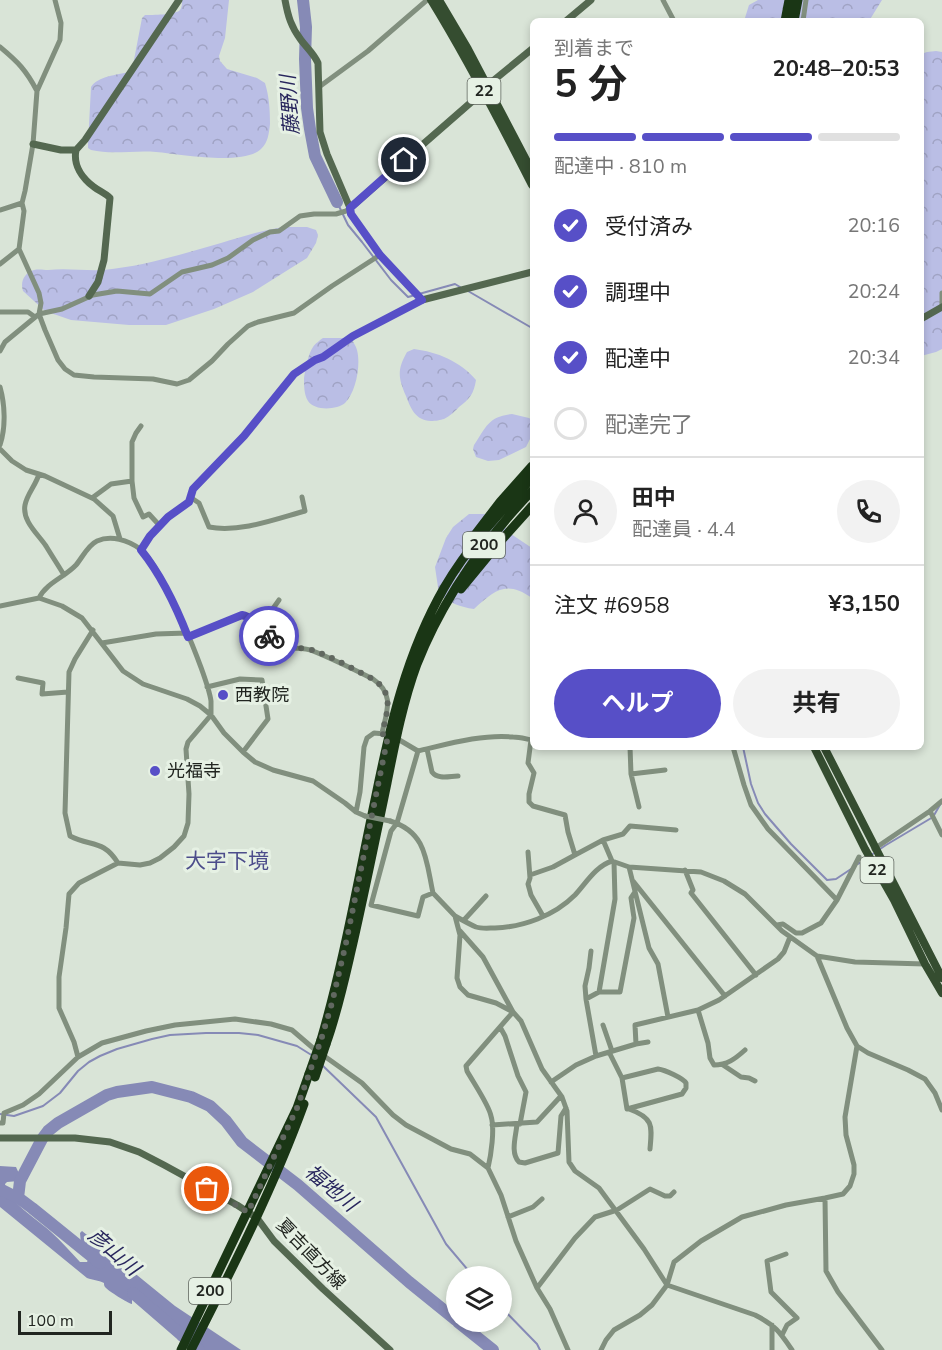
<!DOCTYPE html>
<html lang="ja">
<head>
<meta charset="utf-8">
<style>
	:root { --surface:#fff; --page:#f2f2f2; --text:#222; --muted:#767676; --line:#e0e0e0; --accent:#574fc7 }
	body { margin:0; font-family:"Nunito Sans","Noto Sans JP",sans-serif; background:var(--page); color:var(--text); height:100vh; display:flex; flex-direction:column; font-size:22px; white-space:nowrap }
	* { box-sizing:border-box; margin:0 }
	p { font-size:20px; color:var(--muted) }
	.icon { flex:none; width:33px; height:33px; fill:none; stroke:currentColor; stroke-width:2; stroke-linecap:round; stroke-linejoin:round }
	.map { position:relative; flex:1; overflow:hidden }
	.details { position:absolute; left:530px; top:18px; width:394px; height:732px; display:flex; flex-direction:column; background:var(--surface); border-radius:9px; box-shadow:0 3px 9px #0003 }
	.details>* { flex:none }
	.tools { position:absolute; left:446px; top:1266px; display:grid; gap:12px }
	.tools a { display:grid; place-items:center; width:66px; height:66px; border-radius:50%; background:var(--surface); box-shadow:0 3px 9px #0003; font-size:30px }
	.scale { position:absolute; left:18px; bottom:15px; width:94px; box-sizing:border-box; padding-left:6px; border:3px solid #212520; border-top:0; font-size:16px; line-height:21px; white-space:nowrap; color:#212520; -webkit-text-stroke:4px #e6f1e4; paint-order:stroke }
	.pin { position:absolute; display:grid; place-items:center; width:51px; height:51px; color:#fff; margin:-26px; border:3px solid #fff; border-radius:50%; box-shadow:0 2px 6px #0007 }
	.courier { position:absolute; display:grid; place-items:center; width:60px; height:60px; margin:-30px; border:4px solid #574fc7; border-radius:50%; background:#fff; color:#222; box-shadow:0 2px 8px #0007 }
	.headline em { font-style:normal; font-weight:700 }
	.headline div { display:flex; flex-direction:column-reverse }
	.headline { display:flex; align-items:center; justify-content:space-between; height:102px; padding:0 24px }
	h1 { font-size:39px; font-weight:700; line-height:45px }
	.bar { display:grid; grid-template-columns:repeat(4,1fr); gap:9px 6px; align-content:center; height:72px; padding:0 24px }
	.bar i { height:8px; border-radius:4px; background:var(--line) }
	.bar .on { background:var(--accent) }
	.bar p { grid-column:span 4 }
	.line { display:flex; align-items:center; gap:15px; padding:0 24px; border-top:2px solid var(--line) }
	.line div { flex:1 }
	.round { display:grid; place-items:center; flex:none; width:63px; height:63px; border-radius:32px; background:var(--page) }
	ol { padding:0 24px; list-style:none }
	li { display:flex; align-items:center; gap:18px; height:66px }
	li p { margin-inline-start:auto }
	li .icon { padding:6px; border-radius:50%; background:var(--accent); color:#fff; stroke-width:4 }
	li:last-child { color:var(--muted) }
	li i { width:33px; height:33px; border:3px solid var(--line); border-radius:50% }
	.action { display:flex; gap:12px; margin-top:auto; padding:12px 24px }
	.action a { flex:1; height:69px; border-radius:36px; background:var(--accent); color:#fff; font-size:24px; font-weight:700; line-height:69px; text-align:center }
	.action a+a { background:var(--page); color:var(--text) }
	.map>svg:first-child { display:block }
</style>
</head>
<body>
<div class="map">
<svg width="942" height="1350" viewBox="0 0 942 1350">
	<defs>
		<pattern id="forest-crowns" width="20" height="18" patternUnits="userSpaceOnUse" patternTransform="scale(1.5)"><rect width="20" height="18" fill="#babee5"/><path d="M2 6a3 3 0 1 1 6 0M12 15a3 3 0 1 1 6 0" fill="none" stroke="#a0a3c4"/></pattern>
	</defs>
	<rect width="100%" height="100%" fill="#d9e4d7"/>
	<path fill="url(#forest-crowns)" d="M182 0H229L225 38 219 56 220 61 227 69 257 78 265 83C269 96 270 109 270 124 269 133 268 143 261 149 243 166 180 154 156 152 135 150 112 155 91 150L88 148V144L91 87C98 76 117 75 129 72L133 65 142 18 145 15C152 15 175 15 180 10 182 7 182 4 182 0Z
		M758 0H882L869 21H744L749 5Z
		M936 51 942 52V349L936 352 921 356V54L927 52Z
		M284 227H307L316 230 318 235 316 243 307 258 253 292 214 309 166 325H129L71 320 45 311 23 291C20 282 24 273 34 270 39 269 44 270 48 270 67 268 85 271 104 270 144 266 183 254 221 243 242 237 262 230 284 227Z
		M323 338H351C353 342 356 346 357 350 361 365 356 392 345 403 337 410 314 411 308 401 304 395 304 385 304 378 305 370 308 354 313 347 315 344 320 340 323 338Z
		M414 349C437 352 460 361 476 380 474 393 470 399 459 407 455 411 450 416 444 419 441 420 435 421 431 421 415 420 411 409 406 396 398 377 397 370 407 352Z
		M512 414 529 418 532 420V435L526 447 499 460 488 461 476 457 473 449 474 445C487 426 488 417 512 414Z
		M469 514H489L496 516 511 534 532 548V598C506 580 495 590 474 609 460 607 450 603 439 594L435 567 446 538 453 527Z"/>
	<path fill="#868ab6" d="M0 1166 16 1167C18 1172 22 1177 19 1181L7 1182 5 1184C6 1200 38 1220 50 1231 61 1241 70 1251 80 1262H87L90 1256 81 1244 80 1233 82 1231 116 1258 175 1306 241 1350H193L178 1340 172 1330 167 1325 165 1318 130 1292 128 1293 132 1299V1304C128 1303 108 1291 105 1287 104 1286 104 1284 104 1283 98 1280 93 1280 87 1278L0 1207Z"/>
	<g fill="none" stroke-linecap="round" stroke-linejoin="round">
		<path stroke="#868ab6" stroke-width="2" d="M337 202 348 225 362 242 391 280 408 297 455 284 460 287
			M468 291 532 328
			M743 747 751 784 758 803 765 814 791 844 827 880 836 879 851 869
			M858 864 886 845 933 817 941 803
			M321 1064 376 1117 446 1244 473 1276
			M0 1114 14 1116 43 1106 60 1093 78 1071 89 1062 100 1056 117 1049 152 1039 170 1035 206 1033H239L258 1035 297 1046 313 1056
			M501 1307 537 1344 540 1350"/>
		<path stroke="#868ab6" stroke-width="12" d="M303 0 306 27 305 59 307 108 310 129 315 156 337 202
			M0 1189 20 1199 32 1208 100 1263
			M18 1198 20 1181 42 1139 48 1131 58 1123 107 1095 117 1092 152 1087 191 1097 210 1106 226 1121 242 1142 298 1185 409 1282 456 1320
			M133 1293 199 1350
			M458 1322 493 1350"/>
		<path stroke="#818f7e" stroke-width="5" d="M55 0 61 23 60 40 37 91 33 144 25 191 22 203 24 211 19 249 39 293 41 303 39 314 45 330 58 360 65 369 74 375 94 377 153 379 177 384 189 380 212 361 228 344 248 326 258 322 294 313 332 286 380 255
			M663 0 674 21
			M803 21 806 0
			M0 47C18 62 26 70 37 91
			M319 87 368 51 427 0
			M0 210 22 203
			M0 264 19 249
			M942 307V293
			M0 312H28L35 317
			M0 351 5 342 39 314 62 309 93 295 117 291 150 294 182 272 212 265 228 258 253 240 270 232 279 231 300 216 314 214H336L346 211 350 208 351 214 380 255 422 300 353 336 323 357 315 360 294 374 244 436 193 489 189 502 168 517 150 536 141 550
			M0 387C5 405 6 427 0 445
			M141 426 136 433 132 442V481L134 498 143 517 149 514 160 526
			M0 449 12 461 26 470 45 476 94 499 113 516 120 539
			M39 474C36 485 27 494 25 505 22 521 38 534 46 546 52 556 58 565 64 575
			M190 497 199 503 209 527C239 533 276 519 305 511L302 497
			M92 498 111 484 132 481
			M39 598C46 583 65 577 76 565 82 558 88 545 97 541 111 535 128 540 140 549 161 564 207 674 211 701 211 705 211 710 211 715L188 742 186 749 189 794 188 823 184 836 174 847 160 858 150 863 140 865 118 863 79 883 69 894 66 928 59 977V1008L74 1042 78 1057
			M0 606 39 598 62 606 82 618 123 671 143 684 187 699 200 706 211 715 224 733 243 752 255 762 273 770 313 781 345 803 356 812 365 816
			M260 627 279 600
			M93 630 75 659 69 672 65 813 70 836C91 847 103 839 118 863
			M188 637 241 615C258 618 264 637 277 644 289 651 301 646 313 651 333 659 353 669 373 679 395 694 387 711 382 733
			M102 643 156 634 187 633
			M18 678 43 683 42 694 68 692
			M207 687 240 679 262 680 268 719 243 752
			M396 738 418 751C448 744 482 734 513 737 520 737 526 739 532 740
			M531 740 528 763 534 773 529 794V802L533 806 565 815 568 832 575 855 603 840 612 861
			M630 747 631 774 665 770
			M733 747 744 785 751 805 768 829 837 900
			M427 749 432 772C438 780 450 776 458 776
			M631 774 639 807
			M930 811 942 835
			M356 812 360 792 364 747 367 738 374 733 385 734
			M390 821C427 832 426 861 433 893L423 897 418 916 371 905 391 831 397 823 418 751
			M603 840 623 834 630 826 676 830
			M874 849 930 811 942 801
			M528 852 530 878 528 884 531 895 543 916
			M629 867 649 948 658 964 668 1017
			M685 870 693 890 691 893 756 975
			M530 875 553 867 575 855
			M633 881 725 996
			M433 893 455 916 460 935 457 978 460 987 468 995 496 1003 513 1012 521 1021 542 1069 562 1097 567 1111 569 1162 575 1171 599 1188 644 1249 667 1285 755 1315C775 1325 780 1332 792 1350
			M455 916C462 920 469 924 476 927 482 929 489 928 495 928 523 927 554 916 575 895 586 883 596 866 612 861L629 867 701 872 724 881 745 894 782 931 817 956 855 962 925 964
			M464 920 486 896
			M777 925 783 924 796 933H802L821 923 837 900 859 857
			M460 931 483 957 513 1012 466 1066 467 1071C473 1082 489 1105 491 1116 495 1129 491 1155 488 1168
			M817 956 847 1028 857 1046 868 1053 908 1070 925 1079 935 1093 942 1110
			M599 992 615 899 614 862
			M586 999 585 986 589 968 591 951
			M698 1010 708 1043 710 1058 714 1065C727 1065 735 1059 745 1050
			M603 1025 612 1051
			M500 1027 505 1036 518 1076 526 1092 520 1124
			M636 1044 648 1042
			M609 1052 622 1078 627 1109 682 1094 686 1088V1083C683 1078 665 1070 658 1069L622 1078
			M596 1056 586 999 599 992H620L634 918 631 898 635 892
			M723 1065 741 1077 749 1078 755 1081
			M551 1082 576 1065 596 1056 636 1044 635 1025 698 1010 719 1000 778 959 784 952 790 937
			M629 1109C654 1118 652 1126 650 1149
			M0 1123H3L4 1113 23 1105 39 1094 78 1057 102 1043 146 1031 175 1025 235 1019 271 1024 292 1030 313 1048 362 1083 393 1115 406 1125 451 1149 470 1154 488 1168 501 1195 516 1241 537 1288 550 1309 568 1350
			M517 1124C516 1136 510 1153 519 1162L525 1163 558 1153 561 1116 566 1108
			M492 1125 537 1122 561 1096
			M825 1198 826 1271 838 1292 882 1350
			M508 1217 533 1207 542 1199
			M537 1288 575 1238 595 1217 617 1210 650 1189 665 1196H670L674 1192
			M772 1325V1350
			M782 1335 787 1325 797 1318 771 1292 767 1261 786 1254
			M601 1350 606 1340 614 1330 640 1315 652 1305 667 1285 674 1262 701 1241 742 1217 786 1205 825 1198 843 1194 850 1186 854 1174V1165L846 1135 845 1117 857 1046"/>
		<path stroke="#546850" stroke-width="7" d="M285 0C288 16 291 27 301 40 307 48 314 54 318 63L320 132 327 154 350 208 484 91 488 85 532 49
			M566 21 591 0
			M33 144 61 150H76L85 140 179 0
			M76 150C73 165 82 178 94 187 99 191 105 193 110 198L104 260 98 282 89 296
			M422 300 532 272
			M921 319 942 307
			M0 1138H75L110 1142 139 1152 164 1165 237 1205 257 1218 274 1241 323 1289 390 1350"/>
		<path stroke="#354d30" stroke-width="8" d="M431 0C468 60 500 122 532 185
			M439 0 468 49 532 171
			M814 747 865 849 894 900 925 964 942 993
			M824 747 942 978"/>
		<path stroke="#1a3615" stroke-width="9" d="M785 21 789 0
			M794 21 798 0
			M474 536 500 502 532 466
			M461 589 498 544 532 506
			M321 1040C344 961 358 880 375 800 390 726 406 654 444 588 467 548 500 512 532 478
			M326 1044C338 1011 345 977 353 943 365 890 376 836 387 783 395 743 403 702 417 664 443 598 484 541 532 491
			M181 1350 297 1108 309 1074
			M191 1350C232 1269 273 1189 304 1104"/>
		<path stroke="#818f7e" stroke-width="5" d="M365 816 390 821"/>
		<path stroke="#1a3615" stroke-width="9" d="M309 1074 321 1040
			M315 1077 326 1044"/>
	</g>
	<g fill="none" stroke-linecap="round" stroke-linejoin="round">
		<path stroke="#616860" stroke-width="6" stroke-dasharray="0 10.8" d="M207 1189 248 1212 297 1108 321 1040 332 1003 346 943 388 736 382 734C387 711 395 694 373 679 353 669 333 657 312 650 293 644 285 656 269 636"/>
		<path stroke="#574fc7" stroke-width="8" d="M269 636C261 628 253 617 242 615L188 637C176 606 162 576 141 550L150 536 168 517 189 502 193 489 244 436 294 374 315 360 323 357 353 336 422 300 380 255 351 214 350 208 404 160"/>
	</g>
	<g fill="#574fc7" stroke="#e6f1e4" stroke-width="2">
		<circle cx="223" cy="695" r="6"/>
		<circle cx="155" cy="771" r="6"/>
	</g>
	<g text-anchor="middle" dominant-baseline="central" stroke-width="6" stroke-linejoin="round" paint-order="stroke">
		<g fill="#e6f1e4" stroke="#5c625b" stroke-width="1.5">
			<rect x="467.5" y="78" width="33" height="26" rx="4.5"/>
			<rect x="463" y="532" width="42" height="26" rx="4.5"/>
			<rect x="860.5" y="857" width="33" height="26" rx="4.5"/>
			<rect x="189" y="1278" width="42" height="26" rx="4.5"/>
		</g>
		<g font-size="16" font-weight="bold" fill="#212520">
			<text x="484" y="91">22</text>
			<text x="484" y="545">200</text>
			<text x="877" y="870">22</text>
			<text x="210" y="1291">200</text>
		</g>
		<g font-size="18" fill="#212520" stroke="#e6f1e4" text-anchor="start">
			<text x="235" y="695">西教院</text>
			<text x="167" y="771">光福寺</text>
		</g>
		<g font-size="18" fill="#212520" stroke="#e6f1e4">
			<text transform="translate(311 1254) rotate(46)">夏吉直方線</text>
		</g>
		<g font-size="20" font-style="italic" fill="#28265d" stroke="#e6f1e4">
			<text transform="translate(290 105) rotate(-94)">藤野川</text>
			<text transform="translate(331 1188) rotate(40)">福地川</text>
			<text transform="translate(114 1252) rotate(41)">彦山川</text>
		</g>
		<g font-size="21" fill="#4c4d8b" stroke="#e6f1e4">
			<text x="227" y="861">大字下境</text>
		</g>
	</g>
</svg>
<div class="tools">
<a><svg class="icon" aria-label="layers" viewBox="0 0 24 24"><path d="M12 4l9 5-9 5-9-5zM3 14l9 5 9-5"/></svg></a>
</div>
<div class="scale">100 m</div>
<div class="pin" style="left:207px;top:1189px;background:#ea580c"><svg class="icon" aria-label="bag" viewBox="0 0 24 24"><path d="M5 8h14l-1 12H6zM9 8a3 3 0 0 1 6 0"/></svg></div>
<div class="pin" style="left:404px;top:160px;background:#1f2937"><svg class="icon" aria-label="home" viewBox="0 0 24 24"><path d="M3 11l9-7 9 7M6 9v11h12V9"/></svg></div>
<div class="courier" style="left:269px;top:636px"><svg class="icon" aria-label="bike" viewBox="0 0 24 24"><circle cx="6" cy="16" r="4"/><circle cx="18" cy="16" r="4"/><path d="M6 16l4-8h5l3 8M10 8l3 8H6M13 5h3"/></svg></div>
<section class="details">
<div class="headline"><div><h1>5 分</h1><p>到着まで</p></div><em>20:48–20:53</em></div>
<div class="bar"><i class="on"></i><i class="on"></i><i class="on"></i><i></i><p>配達中 · 810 m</p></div>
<ol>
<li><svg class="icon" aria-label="check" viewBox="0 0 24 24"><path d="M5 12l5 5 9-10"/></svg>受付済み<p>20:16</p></li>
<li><svg class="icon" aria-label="check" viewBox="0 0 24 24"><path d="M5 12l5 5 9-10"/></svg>調理中<p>20:24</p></li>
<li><svg class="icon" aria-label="check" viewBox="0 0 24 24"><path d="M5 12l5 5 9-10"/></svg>配達中<p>20:34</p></li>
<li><i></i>配達完了</li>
</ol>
<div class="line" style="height:108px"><a class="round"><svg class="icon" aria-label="person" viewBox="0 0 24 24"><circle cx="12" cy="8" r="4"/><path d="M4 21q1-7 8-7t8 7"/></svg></a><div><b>田中</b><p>配達員 · 4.4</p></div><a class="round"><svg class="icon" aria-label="phone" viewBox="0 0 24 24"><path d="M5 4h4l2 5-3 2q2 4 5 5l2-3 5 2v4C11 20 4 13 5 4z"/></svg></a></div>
<div class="line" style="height:78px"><div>注文 #6958</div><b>¥3,150</b></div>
<div class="action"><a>ヘルプ</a><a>共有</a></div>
</section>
</div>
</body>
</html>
